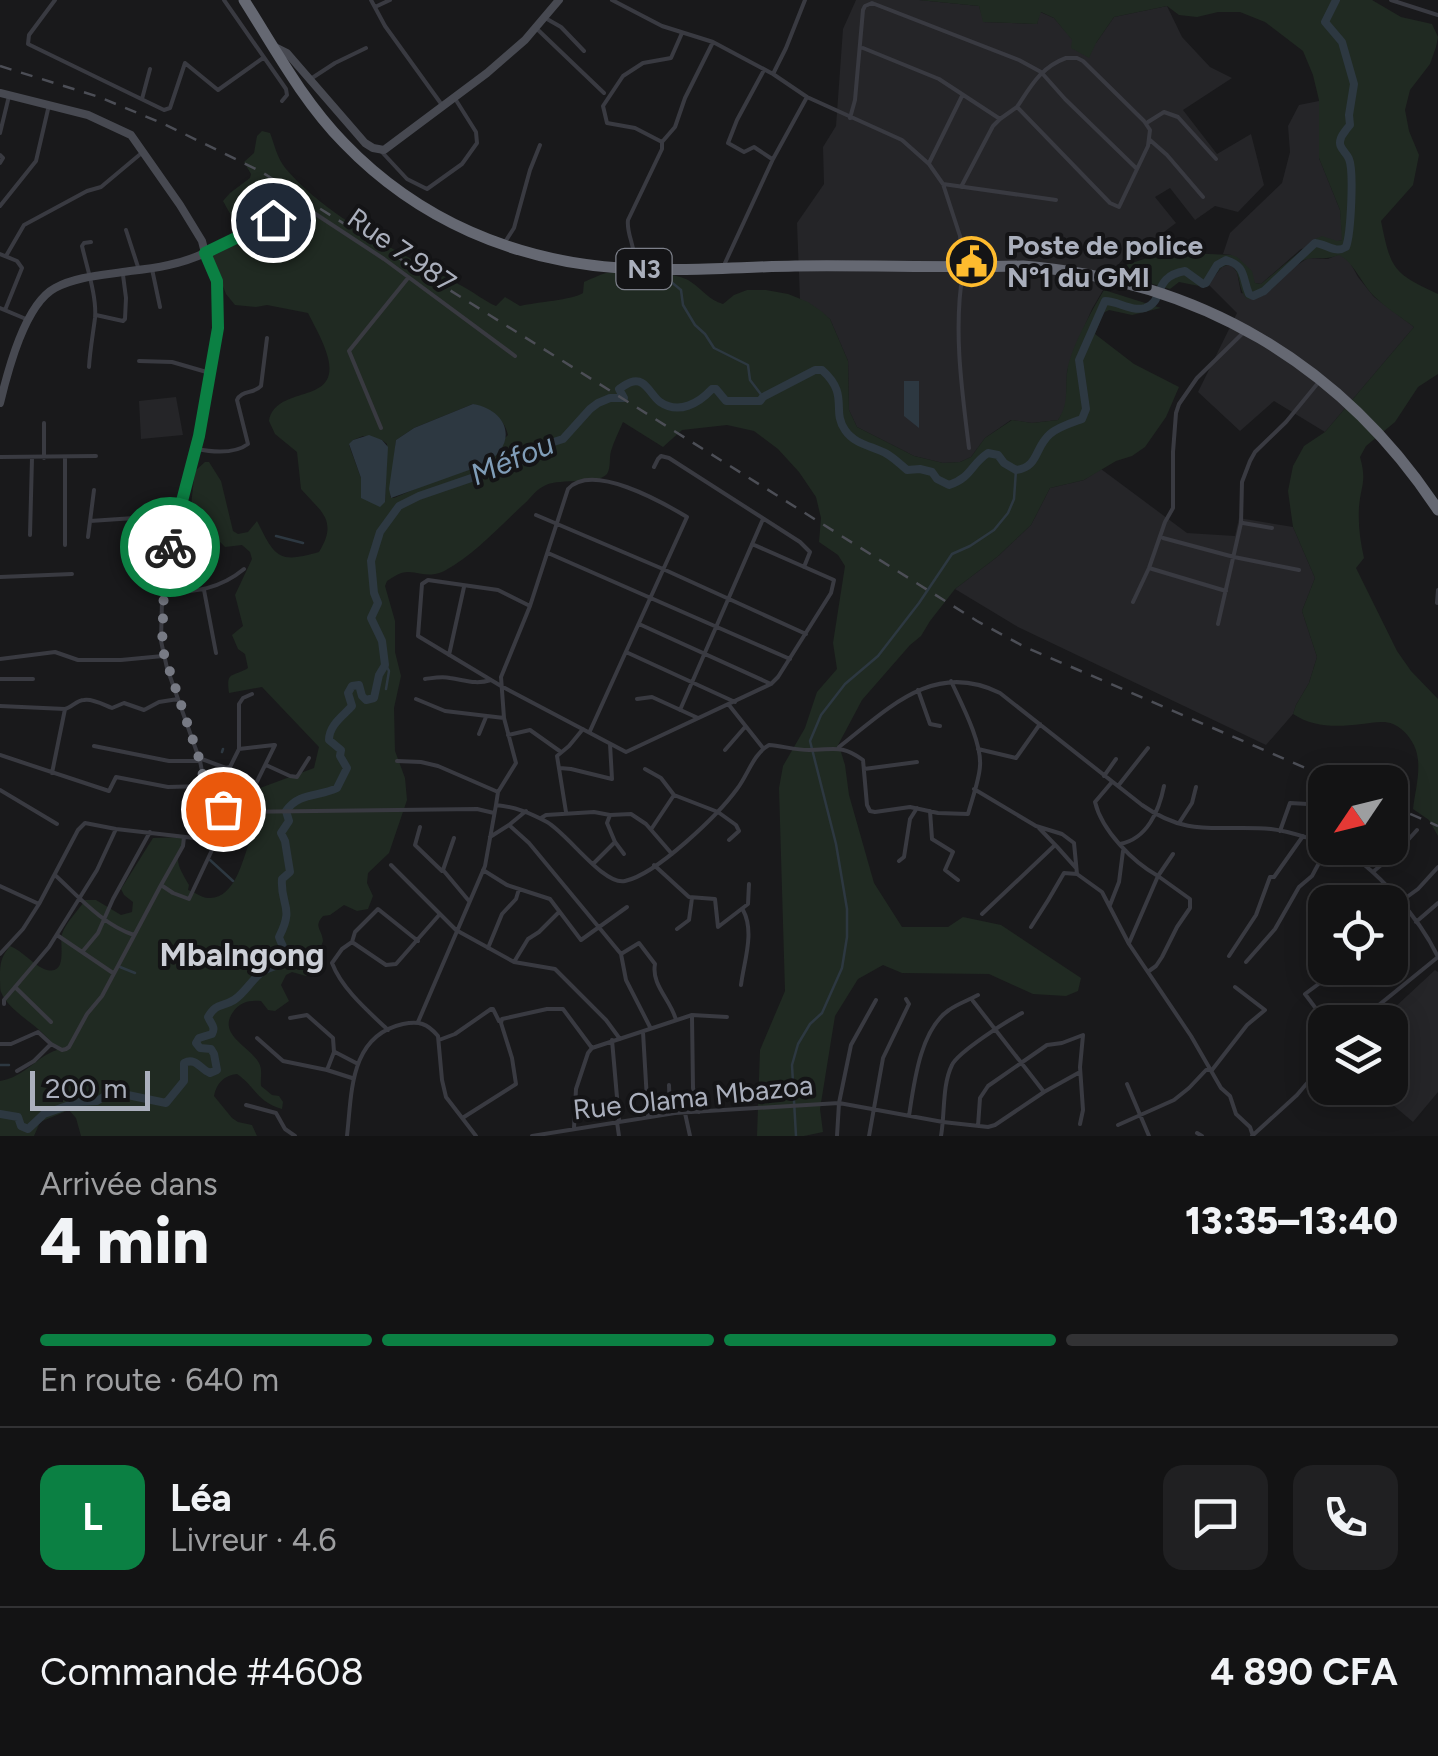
<!DOCTYPE html>
<html lang="fr">
<head>
<meta charset="utf-8">
<style>
	:root { --surface:#131314; --page:#202022; --text:#f1f3f6; --muted:#9d9ea0; --line:#323234; --accent:#0b8043 }
	body { margin:0; font-family:Figtree,sans-serif; background:var(--page); color:var(--text); height:100vh; display:flex; flex-direction:column; font-size:38px; white-space:nowrap }
	* { box-sizing:border-box; margin:0 }
	p { font-size:32px; color:var(--muted) }
	.icon { flex:none; width:55px; height:55px; fill:none; stroke:currentColor; stroke-width:2; stroke-linecap:round; stroke-linejoin:round }
	.map { position:relative; height:1136px; overflow:hidden }
	.sheet { display:flex; flex-direction:column; background:var(--surface); flex:1 }
	.sheet>* { flex:none }
	.needle { width:65px; rotate:235deg }
	.tools { position:absolute; left:1308px; top:765px; display:grid; gap:20px }
	.tools a { display:grid; place-items:center; width:100px; height:100px; border-radius:20px; background:var(--surface); box-shadow:0 5px 25px #0003,0 0 0 2px var(--line); font-size:50px }
	.scale { position:absolute; left:30px; bottom:25px; width:120px; box-sizing:border-box; padding-left:10px; border:5px solid #aaafbc; border-top:0; font-size:28px; line-height:35px; white-space:nowrap; color:#aaafbc; -webkit-text-stroke:8px #141416; paint-order:stroke }
	.pin { position:absolute; display:grid; place-items:center; width:85px; height:85px; color:#fff; margin:-42px; border:5px solid #fff; border-radius:50%; box-shadow:0 2px 10px #0007 }
	.courier { position:absolute; display:grid; place-items:center; width:100px; height:100px; margin:-50px; border:8px solid #0b8043; border-radius:50%; background:#fff; color:#222; box-shadow:0 2px 12px #0007 }
	.head em { font-style:normal; font-weight:800 }
	.head div { display:flex; flex-direction:column-reverse }
	.head { display:flex; align-items:center; justify-content:space-between; height:170px; padding:0 40px }
	h1 { font-size:65px; font-weight:800; line-height:75px }
	.bar { display:grid; grid-template-columns:repeat(4,1fr); gap:15px 10px; align-content:center; height:120px; padding:0 40px }
	.bar i { height:12px; border-radius:8px; background:var(--line) }
	.bar .on { background:var(--accent) }
	.bar p { grid-column:span 4 }
	.line { display:flex; align-items:center; gap:25px; padding:0 40px; border-top:2px solid var(--line) }
	.line div { flex:1 }
	.round { display:grid; place-items:center; flex:none; width:105px; height:105px; border-radius:20px; background:var(--page) }
	.map>svg:first-child { display:block }
</style>
</head>
<body>
<div class="map">
<svg width="1438" height="1136" viewBox="0 0 1438 1136">
	<rect width="100%" height="100%" fill="#19191b"/>
	<path fill="#252528" d="M856 0H919L979 6 984 22 1037 24 1040 12 1054 18 1073 40 1096 43 1114 17 1167 6 1182 37 1210 67 1232 78 1183 110 1217 154 1251 134 1264 185 1238 212 1215 206 1195 220 1170 188 1155 197 1176 223 1129 258 1123 259 1117 266 1092 309 1075 348 1067 371 1066 408 1058 420 1032 423 1011 420 985 438 971 457 960 462 943 463 914 456 857 427 849 410 848 361 830 319 800 299 797 223 824 184 823 147 836 126 843 29Z
		M1319 101V158L1340 210 1343 240 1301 249 1261 284 1255 283 1231 255 1223 254 1230 233 1282 183 1290 152 1288 126 1299 105Z
		M1339 254 1348 259 1358 277 1374 297 1414 327 1325 432 1274 401 1240 431 1198 392 1237 313 1208 284 1222 267 1230 264 1237 272 1241 293 1263 296 1294 267 1308 258 1328 259Z
		M176 397 183 435 141 439 139 401Z
		M1101 469 1187 533 1235 536 1239 518 1293 527 1315 578 1302 611 1317 657 1309 683 1296 705 1293 714 1266 745 1018 627 955 589 997 557 1031 525 1050 488 1084 480Z
		M1435 970 1438 972V1092L1413 1122 1373 1088H1390V1022H1379Z"/>
	<path fill="#202a22" fill-rule="evenodd" d="M919 0H1372L1401 17 1432 24 1438 37 1436 47 1430 64 1410 90 1405 110 1409 131 1419 155 1413 185 1381 221C1391 270 1393 273 1438 294V374L1418 387 1395 422 1366 446 1360 457C1367 482 1361 484 1359 507 1358 525 1360 540 1364 558L1356 568 1397 651 1411 671 1438 699V836L1429 820 1413 809C1415 792 1421 771 1417 754 1415 743 1405 729 1393 724 1384 720 1371 723 1362 724 1338 727 1314 728 1293 714L1296 705 1309 683 1317 657 1302 611 1315 578 1293 527 1288 491 1293 466 1304 446 1325 432 1414 327C1401 317 1386 308 1375 297 1361 284 1355 263 1339 255 1324 261 1318 256 1307 259 1282 266 1275 301 1247 299 1237 289 1242 272 1230 264L1222 267 1204 287 1179 282 1170 289 1122 275V269L1126 265 1165 252 1231 255 1237 257 1252 271 1255 283 1261 284 1315 239 1322 236 1337 241 1342 240 1340 210 1319 158V100L1313 75 1303 51 1265 22 1240 12H1218L1197 17 1179 15 1167 6 1114 17 1096 43 1089 58 1071 48 1072 40 1054 18 1041 12 1037 24 983 22 979 6Z
		M262 131 270 133C275 146 277 158 286 169 330 220 403 254 462 286 474 292 484 301 496 306L505 297 520 306C537 302 572 300 583 293L584 282C591 279 599 275 606 273 625 270 677 271 691 282 703 290 709 300 723 304L734 295 747 290H766L788 294 808 302 821 311 830 319 848 361 849 410 857 427 914 456 943 463 960 462 971 457 985 438 1012 420 1032 423 1058 420C1069 403 1065 391 1067 373 1069 351 1092 310 1104 290L1161 308 1132 315 1109 310 1103 313 1095 334 1134 364 1179 387 1166 417 1145 447 1132 456 1116 461 1084 480 1050 488 1031 525 997 557 955 589 930 621 921 636 910 645 862 700 837 747 841 752 845 765 849 795 874 883 902 927H948L963 917 1001 925 1081 978 1078 991 1066 996 1033 994 989 974 902 973 883 965 858 979 835 1016 820 1109 823 1132 804 1136H757L760 1050 785 991 779 788 783 766 805 728 817 692 837 669 833 643 845 566 838 555 819 542 821 518 816 497 799 472 778 449 754 431 727 425 682 430 663 447 623 422C619 431 614 441 611 451 609 458 611 468 607 474 598 485 561 478 546 485 535 490 532 497 524 504 501 525 474 555 446 570 431 578 423 573 408 572 400 572 393 577 387 581L385 586 395 621V652L401 676 394 708 395 751 405 778 407 800 389 853 368 873 367 883 373 896 368 909 357 911 344 905 330 915 323 916C313 927 322 929 323 941L317 958 319 971 306 976 292 972 286 975 281 985 289 1001 275 1011 268 1010 261 1001C249 1000 240 1002 233 1012 217 1035 250 1046 259 1063 263 1071 260 1077 261 1086L272 1095 279 1096 283 1102 282 1109C256 1101 256 1087 237 1074 224 1075 216 1084 214 1096L232 1118 238 1122 252 1125 257 1136H81L76 1118 69 1110 40 1122 34 1136H0V1081C25 1077 37 1056 57 1050 44 1027 9 1013 1 992 0 991 0 978 0 976 0 963 1 957 10 946 23 951 32 964 44 969 69 978 59 944 62 934 66 922 78 911 85 900H96L121 915 132 912 133 902 124 895 121 889 153 838 184 837 185 840C173 861 178 865 189 885L188 890C196 892 202 899 210 898 235 898 243 859 250 840L224 800 225 789 234 785 252 791 314 768 319 747 262 687 229 693C226 670 232 678 248 668L245 654 238 649 232 635 243 626 235 595 252 559 250 552 242 545 225 547C213 534 215 540 202 537 184 531 194 485 195 471L205 462H209L221 481 233 531 238 534 248 532 257 521C275 557 278 564 319 552 339 520 320 511 301 489L297 452 275 434 269 421C276 384 340 406 328 358 324 342 315 327 308 313L267 305 256 307 235 305 226 294 211 254 214 250 243 237 223 201 230 193 250 178 251 174 244 162 254 153 257 136ZM473 404C489 412 504 416 508 435L476 467 436 480 394 498 390 497 396 440 414 428ZM363 436 382 440 387 444 385 502 361 497V478L349 445 353 440Z"/>
	<path fill="#2d3841" d="M904 381H919V428L904 416Z
		M473 404C511 411 518 446 483 465L391 498 389 489 396 440 414 428Z
		M369 435 382 440 388 447 385 502 380 507 361 498V478L349 444 353 440Z"/>
	<g fill="none" stroke-linecap="round" stroke-linejoin="round">
		<path stroke="#2d3841" stroke-width="2.5" d="M664 276 681 290 683 305 695 325 705 334 714 348 748 365 750 380 763 397
			M276 536 303 543
			M386 689 389 671 387 667
			M222 752 223 749
			M210 860 233 881
			M120 967 135 973
			M0 1065H9
			M796 1136 792 1065 798 1044 810 1024 822 1013 842 968 847 937V909L836 844 810 741 821 715 845 684 878 656 919 603 952 554 970 546 994 530 1008 513 1014 499 1016 470"/>
		<path stroke="#2d3841" stroke-width="8" d="M0 1114 18 1117 21 1126 28 1129 44 1114 78 1102 97 1101 108 1094 118 1093 166 1103 184 1081V1063C196 1057 200 1069 210 1073L217 1070 214 1054 211 1049 200 1048 196 1043 199 1038 212 1034C216 1027 211 1024 208 1017 217 1002 221 1008 234 1000 245 993 252 979 263 971 269 967 281 966 285 960 288 953 281 944 279 937 295 906 280 906 282 879L290 872 285 841 281 833 289 821 286 811C299 792 319 797 337 788L347 768 340 756 341 750 329 740C329 725 343 716 352 706L348 693 352 686 359 685 362 696 366 700 374 698 379 675 385 665 382 641 371 618 378 603 374 593 371 561 380 532 399 506 419 496 521 461 541 446 563 439 590 409 598 403 610 398H624L619 389C625 385 634 378 642 383 649 387 653 397 660 402 679 415 699 403 712 389H716L726 401H760L763 397 815 370H822C850 395 831 410 845 430 855 445 873 446 887 454 894 458 901 465 907 470L920 469 932 472 937 479 949 485C972 477 970 465 988 453L998 455 1004 463 1016 470C1039 467 1034 448 1050 434 1058 427 1071 423 1082 419L1086 409 1079 360 1105 301C1118 301 1132 312 1145 308 1166 301 1151 277 1185 271L1203 284 1206 283 1217 265 1226 260C1246 266 1242 277 1249 294L1253 296 1264 291 1315 243C1327 244 1335 254 1346 247 1351 233 1354 171 1349 159 1346 151 1337 148 1341 138 1341 136 1349 126 1350 125L1349 115 1354 84 1342 42 1325 22 1336 0"/>
		<path stroke="#393a41" stroke-width="4" d="M55 0 29 35 28 44 164 110 170 108 185 63 218 90 263 58
			M224 0 286 89 287 95 282 101
			M371 0 385 26 442 105
			M612 0 662 26 713 42 773 74 807 97 902 140 929 164 943 184 960 236 963 262
			M1391 0 1438 15
			M375 7 390 0
			M547 19 561 27 584 51
			M536 28 604 93
			M863 48 939 79 1000 119 1017 107
			M1066 58H1077L1083 61 1144 121 1150 130 1148 146 1119 207 1110 203 1017 107C1031 86 1041 67 1066 58Z
			M764 70 737 120 728 143 744 152 754 147 772 159
			M773 74 786 48 805 0
			M309 80 335 63 366 48
			M142 99 150 69
			M850 118 855 100 863 10 865 6 872 3 1019 60 1041 72 1065 99 1136 168
			M1148 122 1164 112 1178 117 1216 159
			M0 133 9 96
			M1150 140 1167 155 1203 197
			M662 142 635 128 607 123 603 106 623 76 643 63 671 58 682 33
			M380 150 407 179 427 189 462 164 477 143 476 132 454 97
			M0 155 3 158 0 163
			M929 163 962 96
			M943 184 1056 200
			M961 187 993 126 1000 119
			M0 206 36 161 49 105
			M126 230 139 270
			M505 242 514 228 530 170 540 145
			M0 254 17 261 22 268 5 310
			M6 256 24 225 87 191 101 187 144 151
			M725 263 773 159 807 97
			M634 265C637 248 626 235 628 220L662 149V142L675 127 685 98 713 42
			M152 269 160 307
			M963 272C953 329 962 391 969 448
			M0 308 26 319
			M96 315 123 321 125 319 126 298 123 275
			M139 361 172 362 210 373
			M89 367C90 350 93 334 95 318 97 297 87 268 82 246L84 243 91 242
			M44 423V458
			M381 428 349 351 408 278
			M196 449C212 452 235 454 248 444L237 400C241 390 254 394 261 386L267 338
			M0 457 96 456
			M65 457V545
			M654 467 658 459 661 456 669 458 800 542 810 552 804 567
			M536 515 663 569 806 634
			M90 521 179 515
			M1243 523 1272 528
			M30 535 32 458
			M88 537 94 490
			M1163 538 1234 557 1299 570
			M548 553 790 659
			M1149 568 1226 591
			M0 577 72 574
			M204 590 216 653
			M165 593C195 592 220 589 244 569
			M1133 602 1149 568 1165 522 1173 508V452L1176 413 1179 404 1197 378 1244 332
			M1437 603 1438 590
			M530 606 498 590 428 580 422 584 418 636 501 686 626 752 771 684 778 677 831 593 834 580 752 544
			M639 624 771 684
			M1218 624 1241 523 1242 482 1250 461 1255 452 1286 422 1318 383
			M626 652 735 702
			M449 655 464 587
			M0 659 55 652 78 660H121L163 656
			M0 679H33
			M425 679C433 678 442 676 450 678 465 680 475 685 491 680
			M918 690 930 724 940 726
			M416 699 445 711 504 718
			M637 699 652 697 698 718
			M729 705 763 748
			M0 706 65 709C72 707 77 700 84 700 92 698 104 705 112 708L124 703 144 710 159 702 178 699
			M680 710 763 519
			M479 734 486 717
			M508 735 530 730 561 752
			M94 746 169 761H200
			M839 747C889 708 934 660 1000 693L1142 805C1190 839 1220 824 1271 829 1290 831 1307 838 1325 843
			M239 749 274 745
			M978 749 1016 758 1040 724
			M725 750 745 727
			M0 755 109 791 116 777 168 787 204 786
			M199 758 226 768 230 767 239 749V704L243 698 252 694
			M397 761 421 762 438 766 498 792
			M266 765 290 776 297 777 309 758
			M560 768 571 769 612 779 610 744
			M645 769 661 778 674 795 718 812 736 825 739 831 729 840
			M864 769 917 762
			M52 773 65 709
			M1104 776 1116 759
			M1112 782 1095 802C1102 831 1133 862 1158 876L1129 943
			M1118 786 1148 748
			M974 789 1036 826 1062 834 1074 843 1077 874 1102 892 1129 944 1191 1036 1221 1088 1230 1096 1236 1114 1250 1127 1253 1136
			M0 790 57 824
			M496 805 498 792 516 763 504 718 501 677 530 606 568 489C592 462 662 502 687 517L590 731
			M930 811 932 839 953 852 945 870 958 880
			M225 812 477 809 494 813
			M242 812 275 745
			M566 812 557 756 569 746 583 729
			M610 815 607 823 615 842 624 854
			M541 818 546 815 594 812 610 815 631 814 646 824 672 854
			M1179 823 1192 803 1196 787
			M509 825 529 843 621 954 639 943 655 964C651 985 671 1000 676 1020
			M420 827 415 845 442 871
			M652 828 674 795
			M1039 828C1052 841 1064 854 1076 868
			M1280 831 1290 803 1325 805
			M490 837 509 825 526 811
			M454 838 443 870 469 901
			M1120 844C1147 839 1159 811 1164 786
			M1339 848C1376 867 1420 919 1438 957
			M899 861 904 857 910 819 917 808
			M593 864 615 842
			M391 865 456 930 514 962 555 969 606 1020 620 1039
			M654 865 689 897 715 899 718 927 748 904 749 884
			M483 870 507 885 550 899 581 940 627 907
			M1374 871 1398 851 1417 830
			M55 875C79 897 103 925 134 935
			M161 885 183 846 184 837
			M0 886 39 904 78 830 85 823 116 829 203 839 214 837 226 815 210 796 205 786 200 761 167 668 161 641 162 600 167 555 199 437 217 328V281L205 253 292 209 299 207 308 209 384 259 515 356
			M1400 902 1418 889 1438 867
			M1110 905 1119 882 1123 851
			M982 914 1054 846
			M1390 919 1404 907
			M1416 922 1438 903
			M1031 927C1043 909 1054 891 1064 873L1077 874
			M677 929 689 920 692 898
			M57 935 113 973
			M352 942 386 965 396 964 440 914
			M488 948 502 914 516 899 519 889
			M83 951 98 933 113 899 150 832
			M0 954 23 929 39 904
			M621 954 626 980 650 1027
			M1229 956 1256 915 1270 877H1274L1303 836
			M514 962 528 939 539 932 559 912
			M1246 962 1275 929 1299 887 1312 876 1327 848
			M1149 971 1156 966 1162 957 1177 927 1190 908V899L1158 876 1173 854
			M741 985C744 961 755 932 743 910
			M15 987 51 1022
			M973 1001 1044 1092
			M4 1004V1000L49 947 97 870 116 829
			M692 1017 693 1088 699 1112
			M290 1018 307 1015 333 1038 334 1052 327 1070
			M418 1022 485 866 496 805C516 807 530 813 547 822 568 834 604 886 625 881 657 874 718 815 737 789 748 775 753 754 769 745 782 746 796 750 809 750 834 750 841 744 863 760L867 805 870 811 875 812 910 807 938 813 968 814C972 799 979 781 980 766 982 742 961 703 951 681
			M1326 1022 1305 994 1340 968
			M1358 1022 1438 957
			M388 1030C368 1011 342 989 332 963L342 949 352 942 355 932 378 909 418 941
			M643 1032 648 1117
			M257 1038 283 1061 327 1070 352 1078
			M439 1040 455 1034 491 1009H493L499 1021
			M612 1040 619 1120
			M0 1044H11L38 1032 51 1044 62 1050 66 1049 69 1047 87 1014 102 996 161 885 173 893 189 899 212 850 213 839
			M335 1052 358 1064
			M17 1071 34 1061 51 1044
			M1127 1084 1149 1136
			M669 1085 670 1114
			M246 1105 276 1113 285 1129 295 1136
			M685 1113 690 1136
			M909 1116C914 1083 920 1030 949 1010 957 1004 969 1000 978 995
			M464 1117 516 1084 512 1058 501 1023 502 1019 547 1009H563L592 1048
			M617 1122 619 1136
			M1118 1125 1174 1100 1189 1088 1206 1070H1212L1247 1025 1265 1010 1235 987
			M978 1126 980 1098 988 1086 1047 1045 1062 1043 1083 1035 1080 1067 1083 1110 1080 1124
			M574 1128 576 1089 588 1053 592 1048 692 1015 727 1017
			M1197 1133 1202 1136
			M347 1136C352 1093 349 1036 403 1024 419 1021 427 1023 438 1036L442 1080 446 1097 476 1136
			M532 1136 675 1113 839 1103 943 1122 988 1127 995 1125 1044 1092 1080 1072
			M837 1136 839 1103 851 1045 876 1000
			M869 1136 883 1058 909 1004 906 999
			M941 1136C945 1114 942 1085 952 1065 958 1052 1007 1021 1022 1013
			M1252 1136 1297 1095 1325 1062"/>
		<path stroke="#474951" stroke-width="8" d="M275 47 287 53 365 143 373 148 384 150 487 73 525 40 559 0
			M0 93 88 115 131 135 180 205 202 241 205 253C181 264 157 268 130 271 106 275 77 276 55 288 25 304 8 370 0 403"/>
		<path stroke="#656872" stroke-width="11" d="M244 0C275 49 303 101 344 143 418 220 515 261 620 268 678 272 737 267 795 266 871 265 947 268 1023 266 1198 280 1341 363 1438 510"/>
		<path stroke="#4c4e56" stroke-width="2.5" stroke-dasharray="12 10" stroke-linecap="butt" d="M0 66 99 97 164 124 260 171 977 621 1025 647 1338 782
			M1390 805 1438 826"/>
	</g>
	<g fill="none" stroke-linecap="round" stroke-linejoin="round">
		<path stroke="#777a84" stroke-width="10" stroke-dasharray="0 18" d="M170 547 164 587 162 648 200 761 205 786 210 796 223 809"/>
		<path stroke="#0b8043" stroke-width="12" d="M170 547 199 436 218 328 217 281 205 253 273 220"/>
	</g>
	<defs>
		<symbol id="civic-ring" viewBox="-11 -11 22 22"><circle r="9.5" fill="#141416" stroke="#febb2e" stroke-width="1.5"/><path d="M-.6-6.5H3V-4.5H.6V-3L4-1V1h2V6H-6V1h2V-1L-.6-3ZM-1.2 2.5V6h2.4V2.5Z" fill="#febb2e"/></symbol>
	</defs>
	<g fill-rule="evenodd">
		<use href="#civic-ring" x="944" y="234" width="55" height="55"/>
	</g>
	<g text-anchor="middle" dominant-baseline="central" stroke-width="8" stroke-linejoin="round" paint-order="stroke">
		<rect fill="#141416" stroke="#7d808a" stroke-width="2.5" x="616.5" y="249" width="55" height="40" rx="8"/>
		<g font-size="25" font-weight="bold" fill="#aaafbc">
			<text x="644" y="269">N3</text>
		</g>
		<g font-size="28" font-weight="bold" fill="#aaafbc" stroke="#141416" text-anchor="start">
			<text x="1007" y="245">Poste de police<tspan x="1007" dy="32">N°1 du GMI</tspan></text>
		</g>
		<g font-size="28" fill="#aaafbc" stroke="#141416">
			<text transform="translate(402 250) rotate(35)">Rue 7.987</text>
			<text transform="translate(693 1097) rotate(-6)">Rue Olama Mbazoa</text>
		</g>
		<g font-size="30" font-style="italic" fill="#809db8" stroke="#141416">
			<text transform="translate(512 459) rotate(-23)">Méfou</text>
		</g>
		<g font-size="32" font-weight="bold" fill="#cccfd7" stroke="#141416">
			<text x="242" y="955">Mbalngong</text>
		</g>
	</g>
</svg>
<div class="tools">
<a><svg class="needle" viewBox="-14 -14 28 28"><path d="M0-13l5 13h-10z" fill="#e53935"/><path d="M0 13l5-13h-10z" fill="#9d9ea0"/></svg></a>
<a><svg class="icon" aria-label="locate" viewBox="0 0 24 24"><circle cx="12" cy="12" r="6"/><path d="M12 2v4M12 18v4M2 12h4M18 12h4"/></svg></a>
<a><svg class="icon" aria-label="layers" viewBox="0 0 24 24"><path d="M12 4l9 5-9 5-9-5zM3 14l9 5 9-5"/></svg></a>
</div>
<div class="scale">200 m</div>
<div class="pin" style="left:223px;top:809px;background:#ea580c"><svg class="icon" aria-label="bag" viewBox="0 0 24 24"><path d="M5 8h14l-1 12H6zM9 8a3 3 0 0 1 6 0"/></svg></div>
<div class="pin" style="left:273px;top:220px;background:#1f2937"><svg class="icon" aria-label="home" viewBox="0 0 24 24"><path d="M3 11l9-7 9 7M6 9v11h12V9"/></svg></div>
<div class="courier" style="left:170px;top:547px"><svg class="icon" aria-label="bike" viewBox="0 0 24 24"><circle cx="6" cy="16" r="4"/><circle cx="18" cy="16" r="4"/><path d="M6 16l4-8h5l3 8M10 8l3 8H6M13 5h3"/></svg></div>
</div>
<section class="sheet">
<div class="head"><div><h1>4 min</h1><p>Arrivée dans</p></div><em>13:35–13:40</em></div>
<div class="bar"><i class="on"></i><i class="on"></i><i class="on"></i><i></i><p>En route · 640 m</p></div>
<div class="line" style="height:180px"><b class="round" style="background:var(--accent);color:#fff">L</b><div><b>Léa</b><p>Livreur · 4.6</p></div><a class="round"><svg class="icon" aria-label="chat" viewBox="0 0 24 24"><path d="M4 5h16v11H9l-5 4z"/></svg></a><a class="round"><svg class="icon" aria-label="phone" viewBox="0 0 24 24"><path d="M5 4h4l2 5-3 2q2 4 5 5l2-3 5 2v4C11 20 4 13 5 4z"/></svg></a></div>
<div class="line" style="height:130px"><div>Commande #4608</div><b>4 890 CFA</b></div>
</section>
</body>
</html>
